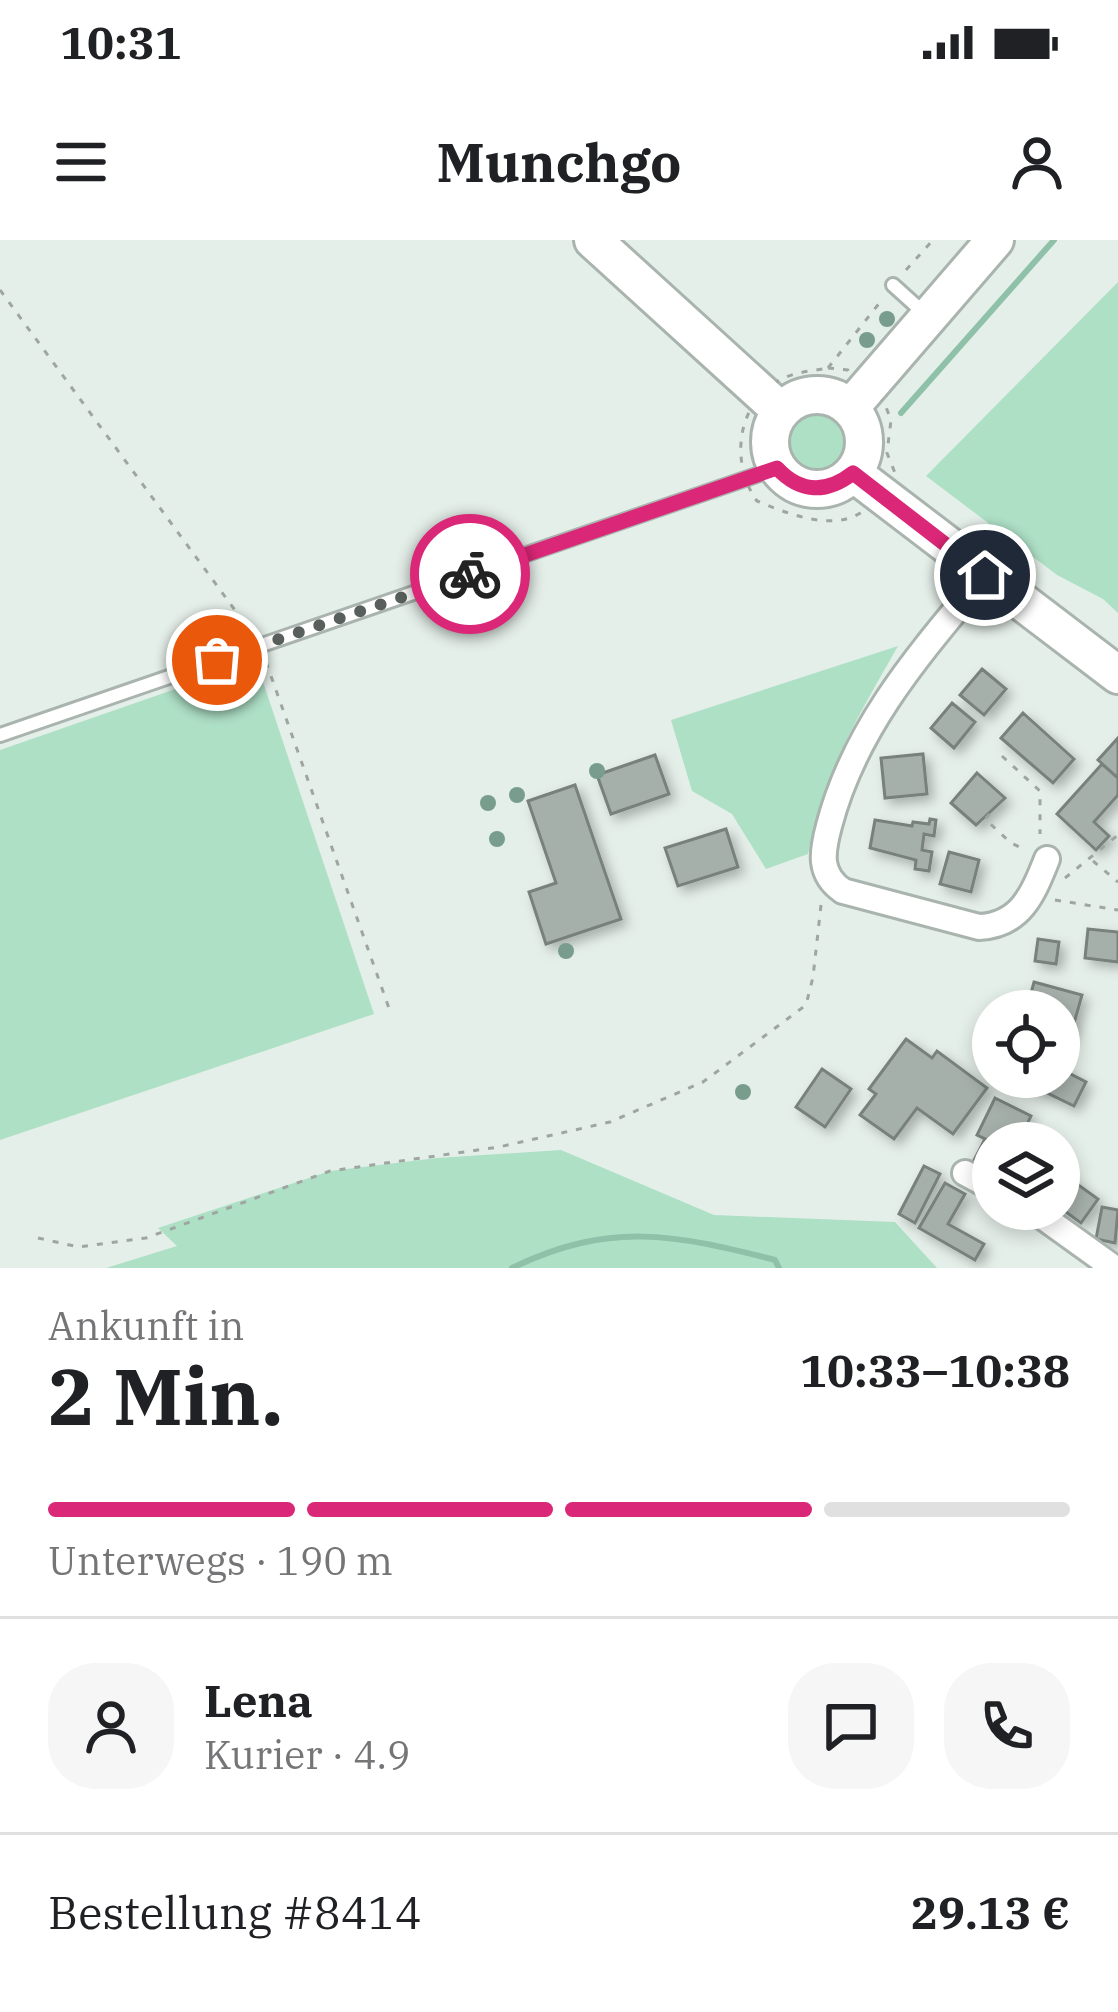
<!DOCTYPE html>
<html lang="de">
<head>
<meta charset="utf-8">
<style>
	:root { --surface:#fff; --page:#f6f6f6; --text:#202124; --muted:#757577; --line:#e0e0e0; --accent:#db2777 }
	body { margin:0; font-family:"IBM Plex Serif",serif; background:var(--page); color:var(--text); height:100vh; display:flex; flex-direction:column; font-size:45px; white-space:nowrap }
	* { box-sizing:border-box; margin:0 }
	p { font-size:39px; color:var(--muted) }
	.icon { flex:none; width:66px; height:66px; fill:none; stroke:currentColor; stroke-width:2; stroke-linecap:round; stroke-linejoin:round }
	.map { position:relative; height:1028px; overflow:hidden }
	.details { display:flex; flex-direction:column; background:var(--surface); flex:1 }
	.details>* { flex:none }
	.controls { position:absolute; left:972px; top:750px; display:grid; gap:24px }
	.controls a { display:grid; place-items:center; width:108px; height:108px; border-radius:50%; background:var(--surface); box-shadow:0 6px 18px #0003; font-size:60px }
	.pin { position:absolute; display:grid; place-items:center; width:102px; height:102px; color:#fff; margin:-51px; border:6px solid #fff; border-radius:50%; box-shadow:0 3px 12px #0007 }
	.courier { position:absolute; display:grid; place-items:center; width:120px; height:120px; margin:-60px; border:9px solid #db2777; border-radius:50%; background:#fff; color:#222; box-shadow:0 3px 15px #0007 }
	.overview em { font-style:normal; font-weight:700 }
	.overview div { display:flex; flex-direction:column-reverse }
	.overview { display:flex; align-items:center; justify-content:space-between; height:204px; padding:0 48px }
	h1 { font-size:78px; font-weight:700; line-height:90px }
	.bar { display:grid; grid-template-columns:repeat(4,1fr); gap:18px 12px; align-content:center; height:144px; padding:0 48px }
	.bar i { height:15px; border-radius:9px; background:var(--line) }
	.bar .current { background:var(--accent) }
	.bar p { grid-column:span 4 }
	.line { display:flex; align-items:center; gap:30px; padding:0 48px; border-top:3px solid var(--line) }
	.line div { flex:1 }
	.round { display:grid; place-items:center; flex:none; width:126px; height:126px; border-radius:48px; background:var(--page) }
	.status { display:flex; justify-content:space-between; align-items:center; height:84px; padding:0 60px; background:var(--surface); direction:ltr }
	.status svg { height:33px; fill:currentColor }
	header { display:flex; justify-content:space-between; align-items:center; height:156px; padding:0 48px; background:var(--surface); font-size:54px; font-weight:700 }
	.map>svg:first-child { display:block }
</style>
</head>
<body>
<div class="status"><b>10:31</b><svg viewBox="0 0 49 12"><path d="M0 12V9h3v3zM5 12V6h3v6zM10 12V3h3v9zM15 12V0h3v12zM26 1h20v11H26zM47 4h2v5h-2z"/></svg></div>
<header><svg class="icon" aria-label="menu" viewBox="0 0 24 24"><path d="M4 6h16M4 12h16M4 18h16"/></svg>Munchgo<svg class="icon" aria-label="person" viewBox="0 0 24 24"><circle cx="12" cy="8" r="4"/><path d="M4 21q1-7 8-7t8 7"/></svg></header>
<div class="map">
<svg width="1118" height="1028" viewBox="0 0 1118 1028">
	<defs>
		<filter id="shadow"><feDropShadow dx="5.5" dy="5.5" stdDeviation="6" flood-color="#0004"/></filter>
	</defs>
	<rect width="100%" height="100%" fill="#e5efe9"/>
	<path fill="#aee0c6" d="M1118 42V373L1103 359 1057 335 926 236Z
		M770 202a47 47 0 1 1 94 0a47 47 0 1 1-94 0Z
		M898 406C855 482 826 528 808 614L766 629 732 574 692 551 671 480Z
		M256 421 374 774 0 900V510Z
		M561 910 714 975 895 982 937 1028H106L177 1006 158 988 330 931 437 918Z"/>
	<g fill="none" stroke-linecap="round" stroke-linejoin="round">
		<path stroke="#8fc1a8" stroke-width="6" d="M901 173 1054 0
			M512 1028C609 981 674 994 775 1020L779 1028"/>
	</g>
	<path fill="#a6b0aa" stroke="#78817c" stroke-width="3" filter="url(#shadow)" d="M982 429 1006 449 984 475 960 455Z
		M952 463 975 482 954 508 931 488Z
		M1023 473 1074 519 1053 543 1001 498Z
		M1118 498V538L1098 520Z
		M923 514 927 554 885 558 881 518Z
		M655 515 669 554 611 574 597 535Z
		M1102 524 1118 538V555L1094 582 1109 596 1096 610 1057 574Z
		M977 533 1005 558 976 585 951 563Z
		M575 545 621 679 546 704 529 652 556 643 528 561Z
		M930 579 936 580 934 596 924 594 922 610 932 612 929 631 915 629 916 620 870 608 875 580 912 586 913 582 929 584Z
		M726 589 738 627 678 646 665 608Z
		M949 612 979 620 971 652 940 644Z
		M1088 689 1118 692V722L1085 718Z
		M1038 699 1059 702 1056 724 1035 721Z
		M1034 742 1082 755 1071 794 1059 791V771H1026Z
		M906 799 932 818 937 811 987 848 953 894 917 868 894 899 860 875 876 854 869 849Z
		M1059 828 1086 842 1074 866 1033 846 1038 837H1059Z
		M822 829 851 849 825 887 796 867Z
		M995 858 1031 876 1018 903H993V935L972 924 985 899 977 895Z
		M924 926 940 934 915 983 899 974Z
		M1059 931 1098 959 1081 983 1059 967Z
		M945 943 965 954 948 984 984 1004 975 1020 919 988Z
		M1102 967 1118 970 1115 1003 1096 999Z"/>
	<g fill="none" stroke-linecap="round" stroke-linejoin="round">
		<defs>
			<path id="service" d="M893 45 924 73
				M0 495 777 228"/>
			<path id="minor" d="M985 335C921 412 855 486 829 586 822 612 818 634 843 651L979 687C1021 685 1033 654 1047 619
				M965 933 993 948
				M1032 969 1114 1028"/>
			<path id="secondary" d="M593 0 781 171
				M770 202a47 47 0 1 1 94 0a47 47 0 1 1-94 0Z
				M850 168 995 0
				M853 233 1118 435"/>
		</defs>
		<use href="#service" stroke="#aab4ae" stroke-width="18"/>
		<use href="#minor" stroke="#aab4ae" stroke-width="30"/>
		<use href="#secondary" stroke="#aab4ae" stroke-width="42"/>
		<path stroke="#9fa6a2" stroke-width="3" stroke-dasharray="6 9" stroke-linecap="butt" d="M906 30 933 0
			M0 50 251 392
			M828 128 848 130 884 162 891 180 887 213 895 233C885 245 875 262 863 271 834 293 786 273 757 261 730 224 736 163 780 140 794 132 812 131 828 128Z
			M828 128 881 61
			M266 422 390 771
			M1002 516 1040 551V594
			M990 574 985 579 1011 603 1026 610
			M1093 621 1118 642
			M1065 638 1118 595
			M1055 660 1118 670
			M38 998 79 1007 146 998 330 931 499 907 610 882 703 842 806 765 813 737 821 665"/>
		<use href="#service" stroke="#fff" stroke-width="12"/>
		<use href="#minor" stroke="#fff" stroke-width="24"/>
		<use href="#secondary" stroke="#fff" stroke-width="36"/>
	</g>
	<g fill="#789d8d">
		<circle cx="887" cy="79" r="8"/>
		<circle cx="867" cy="100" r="8"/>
		<circle cx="597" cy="531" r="8"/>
		<circle cx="517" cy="555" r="8"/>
		<circle cx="488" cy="563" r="8"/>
		<circle cx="497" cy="599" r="8"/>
		<circle cx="566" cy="711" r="8"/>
		<circle cx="743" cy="852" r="8"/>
	</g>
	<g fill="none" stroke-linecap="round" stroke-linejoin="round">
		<path stroke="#595f5c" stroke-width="12" stroke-dasharray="0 21.6" d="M217 420 470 334"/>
		<path stroke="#db2777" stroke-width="15" d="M470 334 777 228C800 253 826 254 853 233L985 335"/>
	</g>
</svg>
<div class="controls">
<a><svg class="icon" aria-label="locate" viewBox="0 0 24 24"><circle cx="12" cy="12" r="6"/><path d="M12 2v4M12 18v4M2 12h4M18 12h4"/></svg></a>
<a><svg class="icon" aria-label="layers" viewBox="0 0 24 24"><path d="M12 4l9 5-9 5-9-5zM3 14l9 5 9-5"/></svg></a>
</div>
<div class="pin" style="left:217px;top:420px;background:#ea580c"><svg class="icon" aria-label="bag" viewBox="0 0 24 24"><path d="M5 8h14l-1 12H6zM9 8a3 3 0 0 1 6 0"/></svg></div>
<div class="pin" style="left:985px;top:335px;background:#1f2937"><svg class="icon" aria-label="home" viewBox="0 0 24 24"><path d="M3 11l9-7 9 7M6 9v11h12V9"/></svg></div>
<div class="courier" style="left:470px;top:334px"><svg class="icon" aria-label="bike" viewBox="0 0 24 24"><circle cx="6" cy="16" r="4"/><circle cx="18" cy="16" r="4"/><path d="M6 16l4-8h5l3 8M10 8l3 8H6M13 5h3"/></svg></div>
</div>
<section class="details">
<div class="overview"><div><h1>2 Min.</h1><p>Ankunft in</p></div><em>10:33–10:38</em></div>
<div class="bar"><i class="current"></i><i class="current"></i><i class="current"></i><i></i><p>Unterwegs · 190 m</p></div>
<div class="line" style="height:216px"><a class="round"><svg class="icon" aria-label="person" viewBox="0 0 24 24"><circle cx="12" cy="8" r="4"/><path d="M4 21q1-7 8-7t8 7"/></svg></a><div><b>Lena</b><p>Kurier · 4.9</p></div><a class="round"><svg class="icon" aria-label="chat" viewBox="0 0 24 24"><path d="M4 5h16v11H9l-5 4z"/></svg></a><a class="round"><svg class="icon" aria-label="phone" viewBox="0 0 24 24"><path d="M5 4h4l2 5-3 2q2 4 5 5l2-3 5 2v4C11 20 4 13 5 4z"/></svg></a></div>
<div class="line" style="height:156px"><div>Bestellung #8414</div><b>29.13 €</b></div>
</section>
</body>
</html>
